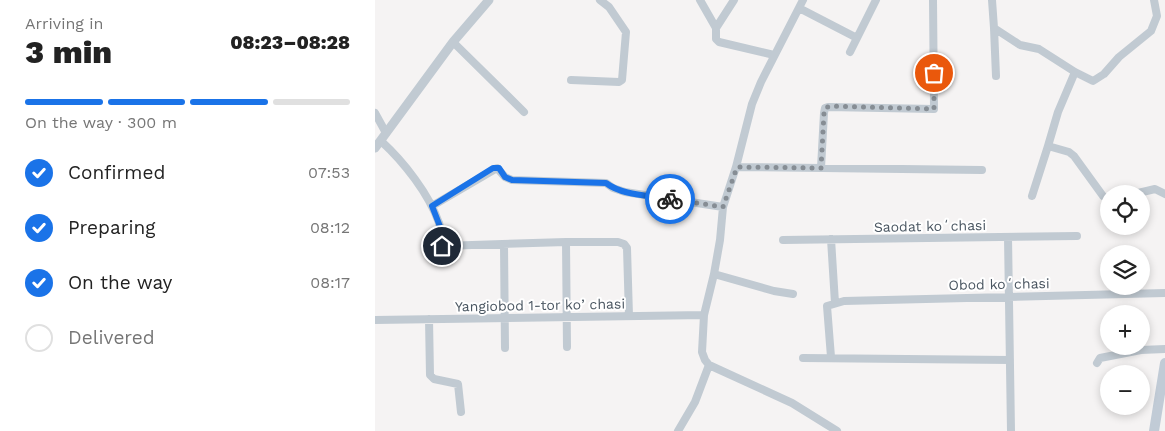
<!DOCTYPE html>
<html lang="en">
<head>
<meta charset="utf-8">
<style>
	:root { --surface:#fff; --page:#f6f6f6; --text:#222; --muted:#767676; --line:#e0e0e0; --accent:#1a73e8 }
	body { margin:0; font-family:"Work Sans",sans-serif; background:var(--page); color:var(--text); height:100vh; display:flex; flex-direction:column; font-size:19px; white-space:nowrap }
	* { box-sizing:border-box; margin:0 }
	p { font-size:16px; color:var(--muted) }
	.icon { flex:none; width:28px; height:28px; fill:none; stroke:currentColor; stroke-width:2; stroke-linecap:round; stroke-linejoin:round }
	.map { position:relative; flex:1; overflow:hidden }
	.sheet { display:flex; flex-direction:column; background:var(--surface); width:375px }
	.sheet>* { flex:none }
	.controls { position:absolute; left:725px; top:185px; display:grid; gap:10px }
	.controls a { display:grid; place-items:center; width:50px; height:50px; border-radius:50%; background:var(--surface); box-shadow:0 2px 8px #0003; font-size:25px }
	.pin { position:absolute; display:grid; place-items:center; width:42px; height:42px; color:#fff; margin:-21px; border:2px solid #fff; border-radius:50%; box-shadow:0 1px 5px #0007 }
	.courier { position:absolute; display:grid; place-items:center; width:50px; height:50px; margin:-25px; border:4px solid #1a73e8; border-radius:50%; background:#fff; color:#222; box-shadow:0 1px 6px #0007 }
	.overview em { font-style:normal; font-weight:800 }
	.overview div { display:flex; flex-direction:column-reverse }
	.overview { display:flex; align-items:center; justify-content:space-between; height:85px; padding:0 25px }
	h1 { font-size:32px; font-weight:800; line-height:38px }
	.bar { display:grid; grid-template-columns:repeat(4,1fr); gap:8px 5px; align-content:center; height:60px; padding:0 25px }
	.bar i { height:6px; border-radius:4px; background:var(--line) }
	.bar .current { background:var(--accent) }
	.bar p { grid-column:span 4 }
	ol { padding:0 25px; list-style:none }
	li { display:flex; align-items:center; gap:15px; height:55px }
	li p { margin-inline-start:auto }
	li .icon { padding:5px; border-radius:50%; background:var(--accent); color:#fff; stroke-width:4 }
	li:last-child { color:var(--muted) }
	li i { width:28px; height:28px; border:2px solid var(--line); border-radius:50% }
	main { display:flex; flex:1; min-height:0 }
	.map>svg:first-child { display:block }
</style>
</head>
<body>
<main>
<section class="sheet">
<div class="overview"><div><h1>3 min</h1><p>Arriving in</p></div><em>08:23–08:28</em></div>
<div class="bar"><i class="current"></i><i class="current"></i><i class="current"></i><i></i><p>On the way · 300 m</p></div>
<ol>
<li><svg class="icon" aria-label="check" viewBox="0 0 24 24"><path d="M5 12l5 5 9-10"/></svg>Confirmed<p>07:53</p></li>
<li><svg class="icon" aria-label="check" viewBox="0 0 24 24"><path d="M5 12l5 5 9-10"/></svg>Preparing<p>08:12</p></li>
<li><svg class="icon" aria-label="check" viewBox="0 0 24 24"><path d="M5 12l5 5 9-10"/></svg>On the way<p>08:17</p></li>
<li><i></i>Delivered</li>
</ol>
</section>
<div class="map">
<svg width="790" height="431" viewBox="0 0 790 431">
	<rect width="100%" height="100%" fill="#f5f3f3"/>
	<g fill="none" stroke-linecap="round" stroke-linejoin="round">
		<path stroke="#c1cad2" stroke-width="8" d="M325 0 341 28V39L344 42 399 55
			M617 0 619 28 645 45 664 49 700 72 718 81 729 74 744 57 776 31 782 16 779 0
			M424 8 482 38 501 0
			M341 28 359 0
			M619 28 621 76
			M78 42 149 112
			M475 52 482 38
			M700 72 683 112 673 146 694 152 699 156 728 196 734 201
			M196 80 244 82 247 80 251 32 234 7 225 0
			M0 113 11 133
			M6 141C29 162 54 194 64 223 67 231 64 239 67 246L191 242H243L249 244 252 248 254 316
			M361 167 607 170
			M446 168 449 113 450 108 453 107 559 109 558 0
			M759 194 780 189 790 194
			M657 196 673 146
			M57 206 122 168 130 177 137 180 231 183 238 188 250 192 348 207
			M633 237 636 431
			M456 239 460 303
			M408 240 702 236
			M191 242 192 347
			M129 245 130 348
			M339 274 399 291 418 294
			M54 319 55 375 59 379 83 384 86 412
			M0 320 329 315
			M456 357 452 306 469 301 790 293
			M428 358 635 360
			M722 363 725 358 766 350 790 349
			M334 365 417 403 462 431
			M303 431 320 402 334 365 330 360 327 352 329 315 339 274 345 240 348 207 361 167 377 104 386 82 428 0"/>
		<path stroke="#c1cad2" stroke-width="9" d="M0 148 78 42 114 0"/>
		<path stroke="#c1cbd6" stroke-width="10" d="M779 431 790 363"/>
	</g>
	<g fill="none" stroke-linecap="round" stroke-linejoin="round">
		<path stroke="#868d94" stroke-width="5" stroke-dasharray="0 9" d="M295 199 348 207 362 167 446 168 449 113 450 108 456 106 559 109V73"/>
		<path stroke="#1a73e8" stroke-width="6" d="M67 246 66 229 57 206 118 168H124L130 177 137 180 231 183C248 196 275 195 295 199"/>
	</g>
	<g text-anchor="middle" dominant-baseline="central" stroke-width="4" stroke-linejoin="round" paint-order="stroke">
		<g font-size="14" fill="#4a5661" stroke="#fff">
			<text transform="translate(555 226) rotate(-1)">Saodat koʻchasi</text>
			<text transform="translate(624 284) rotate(-1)">Obod koʻchasi</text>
			<text transform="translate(165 305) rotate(-1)">Yangiobod 1-tor koʼchasi</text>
		</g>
	</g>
</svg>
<div class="controls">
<a><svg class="icon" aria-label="locate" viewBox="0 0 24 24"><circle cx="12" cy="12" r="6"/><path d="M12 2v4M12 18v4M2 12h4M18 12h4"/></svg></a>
<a><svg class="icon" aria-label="layers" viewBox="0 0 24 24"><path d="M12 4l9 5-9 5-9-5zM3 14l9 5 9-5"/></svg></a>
<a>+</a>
<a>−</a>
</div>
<div class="pin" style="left:559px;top:73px;background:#ea580c"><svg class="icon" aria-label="bag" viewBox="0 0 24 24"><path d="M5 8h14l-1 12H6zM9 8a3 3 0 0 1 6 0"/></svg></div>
<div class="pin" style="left:67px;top:246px;background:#1f2937"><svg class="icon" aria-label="home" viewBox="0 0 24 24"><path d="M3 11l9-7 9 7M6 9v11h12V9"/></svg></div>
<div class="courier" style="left:295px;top:199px"><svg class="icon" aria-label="bike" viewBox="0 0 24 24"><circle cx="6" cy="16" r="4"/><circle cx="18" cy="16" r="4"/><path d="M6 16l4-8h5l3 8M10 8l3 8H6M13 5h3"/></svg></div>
</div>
</main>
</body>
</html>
